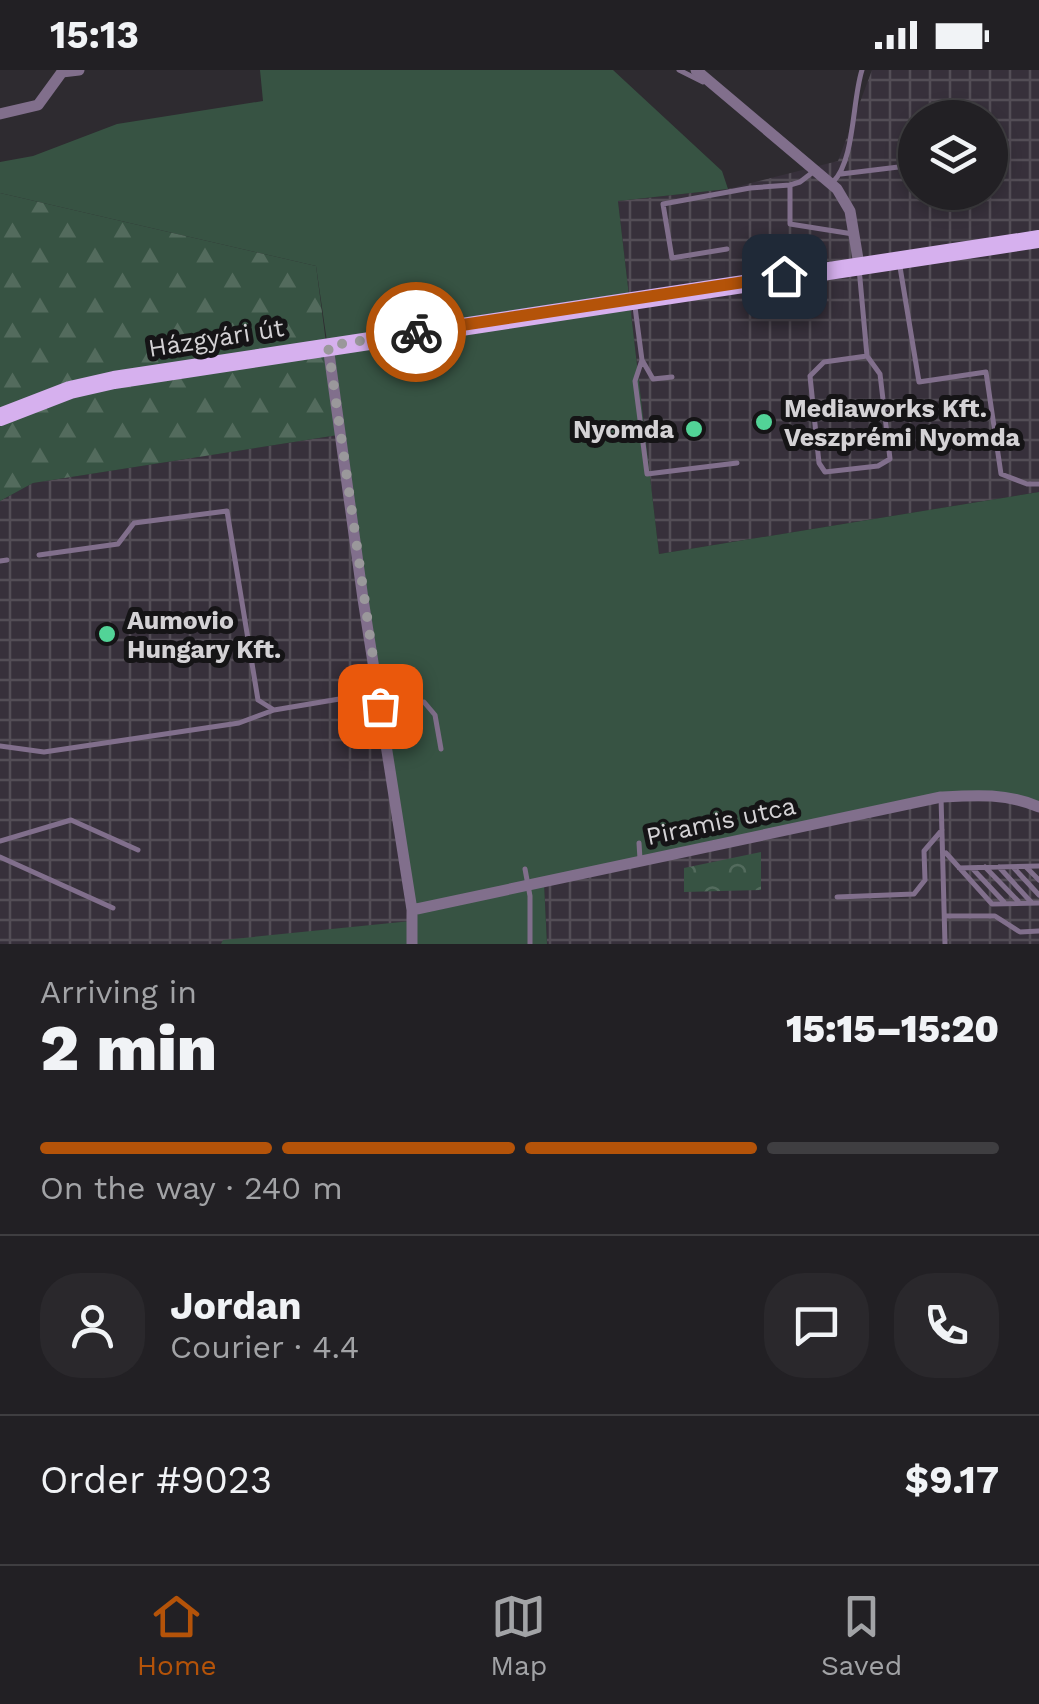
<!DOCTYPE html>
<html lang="en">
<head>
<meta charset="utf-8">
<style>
	:root { --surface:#222024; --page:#2a282c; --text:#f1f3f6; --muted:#a2a3a6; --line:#3f3e41; --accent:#b45309 }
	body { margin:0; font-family:"Work Sans",sans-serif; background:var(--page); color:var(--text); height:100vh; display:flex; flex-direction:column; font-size:38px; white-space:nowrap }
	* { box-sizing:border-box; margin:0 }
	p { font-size:32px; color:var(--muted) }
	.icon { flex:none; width:55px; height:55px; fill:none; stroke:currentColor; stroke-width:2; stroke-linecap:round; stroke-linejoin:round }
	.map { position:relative; height:874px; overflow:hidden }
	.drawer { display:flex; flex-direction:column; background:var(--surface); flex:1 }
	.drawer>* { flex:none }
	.tools { position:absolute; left:898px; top:30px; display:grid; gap:20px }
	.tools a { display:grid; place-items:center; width:110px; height:110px; border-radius:50%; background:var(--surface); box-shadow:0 5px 15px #0003,0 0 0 2px var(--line); font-size:50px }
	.pin { position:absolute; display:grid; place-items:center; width:85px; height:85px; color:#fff; margin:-42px; border-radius:20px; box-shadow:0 5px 15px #0006 }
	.courier { position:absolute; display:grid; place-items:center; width:100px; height:100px; margin:-50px; border:8px solid #b45309; border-radius:50%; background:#fff; color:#222; box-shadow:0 2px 12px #0007 }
	.overview em { font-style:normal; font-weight:800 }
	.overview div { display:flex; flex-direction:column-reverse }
	.overview { display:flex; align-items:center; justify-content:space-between; height:170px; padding:0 40px }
	h1 { font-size:65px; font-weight:800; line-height:75px }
	.bar { display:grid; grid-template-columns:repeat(4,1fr); gap:15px 10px; align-content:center; height:120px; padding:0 40px }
	.bar i { height:12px; border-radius:8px; background:var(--line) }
	.bar .on { background:var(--accent) }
	.bar p { grid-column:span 4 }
	.line { display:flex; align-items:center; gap:25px; padding:0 40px; border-top:2px solid var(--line) }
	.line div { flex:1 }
	.round { display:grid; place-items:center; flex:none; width:105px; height:105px; border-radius:40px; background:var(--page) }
	.status { display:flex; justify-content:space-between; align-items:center; height:70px; padding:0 50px; background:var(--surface); direction:ltr }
	.status svg { height:28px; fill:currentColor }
	.tab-bar { display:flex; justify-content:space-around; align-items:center; height:140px; border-top:2px solid var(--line); background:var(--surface); font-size:28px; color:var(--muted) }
	.tab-bar a { display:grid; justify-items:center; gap:5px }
	.tab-bar .on { color:var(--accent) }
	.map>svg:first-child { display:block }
</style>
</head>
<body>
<div class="status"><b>15:13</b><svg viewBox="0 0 49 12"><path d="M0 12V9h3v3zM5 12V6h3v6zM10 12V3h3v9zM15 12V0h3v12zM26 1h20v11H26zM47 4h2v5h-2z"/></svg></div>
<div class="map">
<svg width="1039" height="874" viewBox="0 0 1039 874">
	<defs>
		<pattern id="industrial-grid" width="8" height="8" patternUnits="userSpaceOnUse" patternTransform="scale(2.5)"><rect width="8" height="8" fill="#37303b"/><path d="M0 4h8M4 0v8" fill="none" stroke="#534d56"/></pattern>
		<pattern id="forest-firs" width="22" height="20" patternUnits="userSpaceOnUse" patternTransform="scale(2.5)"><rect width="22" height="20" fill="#375343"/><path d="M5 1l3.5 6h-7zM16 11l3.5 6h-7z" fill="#536b5d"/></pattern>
		<pattern id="park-crowns" width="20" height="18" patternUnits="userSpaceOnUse" patternTransform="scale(2.5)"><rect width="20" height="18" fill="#375343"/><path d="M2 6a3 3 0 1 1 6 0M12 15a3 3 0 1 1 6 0" fill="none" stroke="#536b5d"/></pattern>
	</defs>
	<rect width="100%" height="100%" fill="#2e2b30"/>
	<path fill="url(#industrial-grid)" fill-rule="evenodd" d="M872 0H1039V422L659 484 618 131 728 119 838 91ZM915 48H990V122H915Z
		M338 365 411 874H0V431L33 413Z
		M941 725 1039 735V874H547L544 811Z"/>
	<path fill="#375343" d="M260 0H613L722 101 728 119 618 131 659 484 1039 422V735L981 723 544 812 547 874H221L223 870 411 851 316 196 0 123V92L33 86 117 54 263 31Z"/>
	<path fill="url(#forest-firs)" d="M0 123 316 196 338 365 33 413 0 431Z"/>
	<path fill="url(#park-crowns)" d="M761 782V820L684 822V798Z"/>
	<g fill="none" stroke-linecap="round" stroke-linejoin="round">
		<path stroke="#816f8c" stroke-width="5" d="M679 0 703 12
			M841 104 915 95
			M833 112C855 90 852 31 862 0
			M790 115V154L853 164
			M727 179 672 188 663 134 750 118 790 115 800 112 813 102
			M900 197 919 312 986 302 1001 404 1027 414H1039
			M859 198 867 286 880 304 890 389 878 396 825 402 819 393 810 306 824 292 867 286
			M635 237 642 290 635 311 647 404 737 393
			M642 290 653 309 672 307
			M39 485 118 474 134 453 227 441 258 630 274 640 375 623
			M0 491 7 490
			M380 636 424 632 435 645 441 679
			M0 676 44 682 239 653 274 640
			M941 727 945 874
			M0 771 71 750 138 780
			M639 773 640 789
			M946 783 992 834 1039 833
			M0 787 113 838
			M985 797 1018 831
			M999 797 1031 832
			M1013 797 1039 825
			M1026 797 1039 810
			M959 798 1039 796
			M972 798 1004 832
			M525 799 530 826V874
			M837 827 914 824 925 810 924 781 942 760
			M945 846H995L1020 862 1039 861"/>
		<path stroke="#816f8c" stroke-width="11" d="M696 0 837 119 850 141 859 195
			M0 44 38 35 62 2 79 0
			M328 276 363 529 412 840V874
			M412 840 941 727C976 725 1007 723 1039 737"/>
		<path stroke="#d6b0ee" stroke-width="18" d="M0 347 70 320 114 310 1039 169"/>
	</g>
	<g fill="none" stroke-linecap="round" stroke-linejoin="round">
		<path stroke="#9a989b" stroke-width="10" stroke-dasharray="0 18" d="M380 636 328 276 416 262"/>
		<path stroke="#b45309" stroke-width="12" d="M416 262 784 206"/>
	</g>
	<g fill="#52d397" stroke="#151416" stroke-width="4">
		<circle cx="764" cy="352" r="10"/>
		<circle cx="694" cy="359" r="10"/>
		<circle cx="107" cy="564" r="10"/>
	</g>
	<g text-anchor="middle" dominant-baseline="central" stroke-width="10" stroke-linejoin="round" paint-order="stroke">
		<g font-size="25" fill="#d4d2d5" stroke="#151416">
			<text transform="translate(216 268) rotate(-9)">Házgyári út</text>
			<text transform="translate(721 751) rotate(-12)">Piramis utca</text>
		</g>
		<g font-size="25" font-weight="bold" fill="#d4d2d5" stroke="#151416" text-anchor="start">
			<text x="784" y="338">Mediaworks Kft.<tspan x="784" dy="29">Veszprémi Nyomda</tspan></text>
			<text x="674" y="359" text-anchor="end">Nyomda</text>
			<text x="127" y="550">Aumovio<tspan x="127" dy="29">Hungary Kft.</tspan></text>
		</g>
	</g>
</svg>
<div class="tools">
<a><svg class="icon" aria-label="layers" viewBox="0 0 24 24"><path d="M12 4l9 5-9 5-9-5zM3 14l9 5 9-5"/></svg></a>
</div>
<div class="pin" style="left:380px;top:636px;background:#ea580c"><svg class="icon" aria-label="bag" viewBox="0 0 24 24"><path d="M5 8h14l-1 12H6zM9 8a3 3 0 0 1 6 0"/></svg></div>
<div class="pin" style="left:784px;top:206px;background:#1f2937"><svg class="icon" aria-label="home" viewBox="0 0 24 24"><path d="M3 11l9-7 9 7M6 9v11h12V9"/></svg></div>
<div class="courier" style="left:416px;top:262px"><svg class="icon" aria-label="bike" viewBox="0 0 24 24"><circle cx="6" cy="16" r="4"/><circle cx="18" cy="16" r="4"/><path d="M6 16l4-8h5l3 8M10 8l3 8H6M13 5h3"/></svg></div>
</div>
<section class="drawer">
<div class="overview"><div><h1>2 min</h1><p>Arriving in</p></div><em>15:15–15:20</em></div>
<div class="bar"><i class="on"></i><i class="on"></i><i class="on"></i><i></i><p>On the way · 240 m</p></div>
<div class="line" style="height:180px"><a class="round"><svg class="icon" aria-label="person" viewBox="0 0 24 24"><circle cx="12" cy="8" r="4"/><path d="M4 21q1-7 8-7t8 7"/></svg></a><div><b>Jordan</b><p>Courier · 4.4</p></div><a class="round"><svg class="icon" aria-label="chat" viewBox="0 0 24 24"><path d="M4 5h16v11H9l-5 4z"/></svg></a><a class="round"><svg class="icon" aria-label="phone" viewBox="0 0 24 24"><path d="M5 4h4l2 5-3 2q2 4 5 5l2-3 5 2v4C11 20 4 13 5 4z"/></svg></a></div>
<div class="line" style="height:130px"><div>Order #9023</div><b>$9.17</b></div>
</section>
<nav class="tab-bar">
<a class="on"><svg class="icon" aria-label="home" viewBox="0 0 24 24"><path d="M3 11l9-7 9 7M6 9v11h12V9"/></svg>Home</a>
<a><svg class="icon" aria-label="map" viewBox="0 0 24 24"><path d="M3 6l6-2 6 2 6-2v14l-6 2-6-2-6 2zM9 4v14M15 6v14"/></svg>Map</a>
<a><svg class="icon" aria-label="saved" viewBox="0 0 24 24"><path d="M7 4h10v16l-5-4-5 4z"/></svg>Saved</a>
</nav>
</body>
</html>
